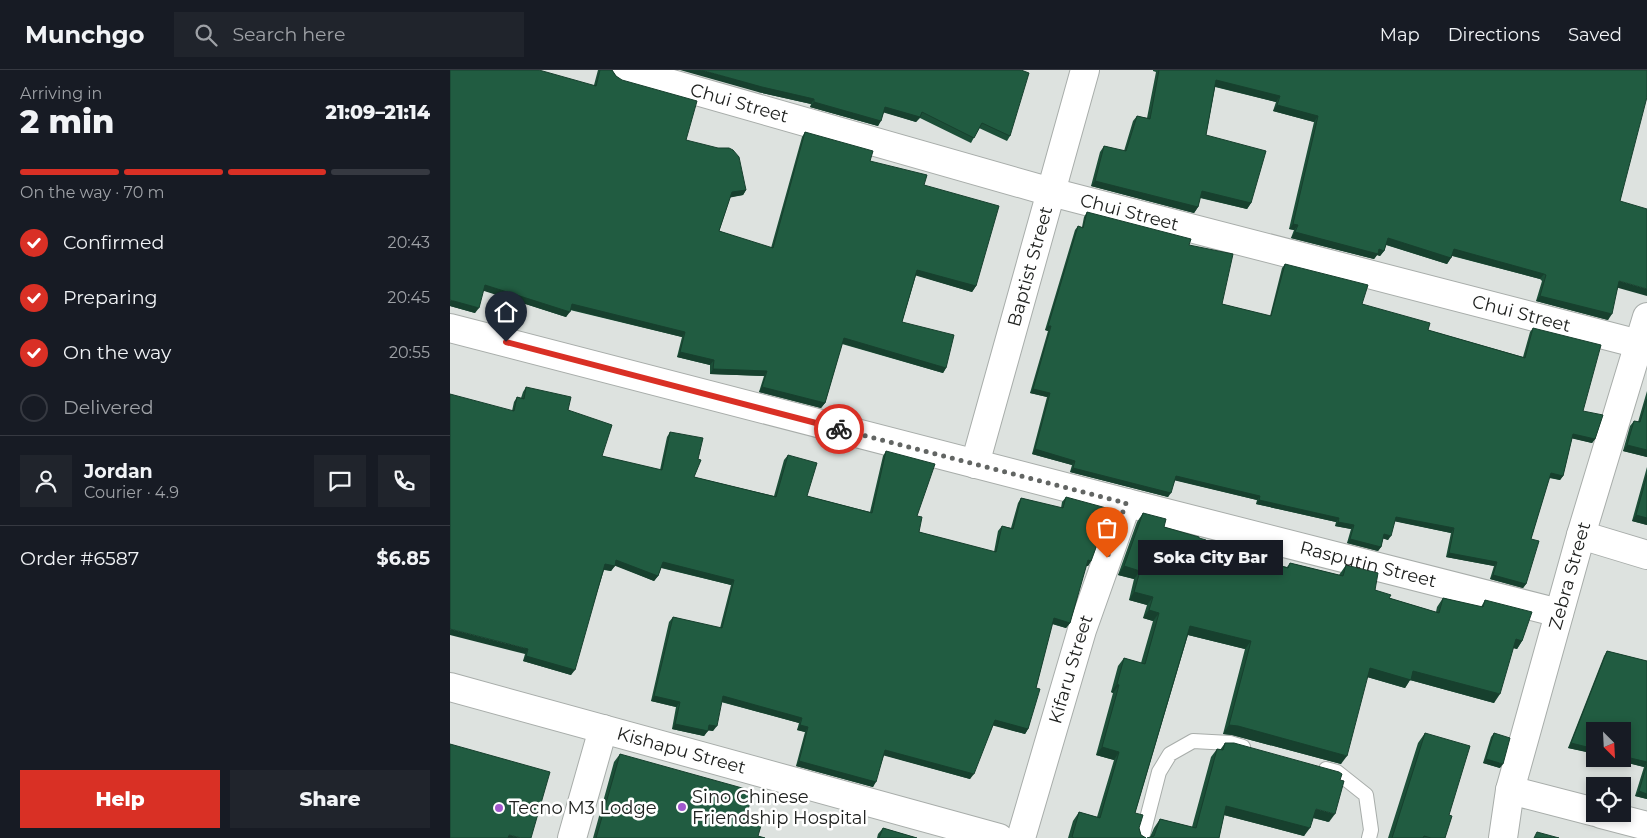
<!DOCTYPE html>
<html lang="en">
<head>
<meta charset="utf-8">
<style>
	:root { --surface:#171b24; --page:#20242c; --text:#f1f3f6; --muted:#9ea1a6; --line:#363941; --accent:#d93025 }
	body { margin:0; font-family:Montserrat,sans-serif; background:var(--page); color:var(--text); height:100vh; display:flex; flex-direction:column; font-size:19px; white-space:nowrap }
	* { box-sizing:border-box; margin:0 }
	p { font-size:16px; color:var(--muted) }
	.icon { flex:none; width:28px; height:28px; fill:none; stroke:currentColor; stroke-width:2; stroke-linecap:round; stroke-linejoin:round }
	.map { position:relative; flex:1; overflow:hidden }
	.details { display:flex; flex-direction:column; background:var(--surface); width:450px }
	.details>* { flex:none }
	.needle { width:32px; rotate:156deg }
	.tools { position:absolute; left:1136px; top:652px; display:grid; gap:10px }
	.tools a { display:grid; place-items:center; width:45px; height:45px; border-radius:0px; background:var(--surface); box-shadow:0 2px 8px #0003; font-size:25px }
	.pin { position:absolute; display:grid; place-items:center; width:42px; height:42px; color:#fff; margin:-51px -21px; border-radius:50% 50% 50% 0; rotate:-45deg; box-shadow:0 0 5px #0007 }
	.pin .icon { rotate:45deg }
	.courier { position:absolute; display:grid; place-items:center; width:50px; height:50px; margin:-25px; border:4px solid #d93025; border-radius:50%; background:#fff; color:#222; box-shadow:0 1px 6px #0007 }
	.bubble { position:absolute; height:35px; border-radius:0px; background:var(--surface); box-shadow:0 2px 8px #0003; font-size:16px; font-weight:800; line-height:35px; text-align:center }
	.summary em { font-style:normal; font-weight:800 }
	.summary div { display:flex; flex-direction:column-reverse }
	.summary { display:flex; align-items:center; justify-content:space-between; height:85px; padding:0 20px }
	h1 { font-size:32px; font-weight:800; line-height:38px }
	.bar { display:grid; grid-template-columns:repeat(4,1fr); gap:8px 5px; align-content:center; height:60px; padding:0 20px }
	.bar i { height:6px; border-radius:4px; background:var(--line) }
	.bar .on { background:var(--accent) }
	.bar p { grid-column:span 4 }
	.line { display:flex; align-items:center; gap:12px; padding:0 20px; border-top:1px solid var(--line) }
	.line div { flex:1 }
	.round { display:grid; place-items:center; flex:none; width:52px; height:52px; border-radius:0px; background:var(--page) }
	ol { padding:0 20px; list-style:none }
	li { display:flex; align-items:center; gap:15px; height:55px }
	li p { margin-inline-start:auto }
	li .icon { padding:5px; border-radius:50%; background:var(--accent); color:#fff; stroke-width:4 }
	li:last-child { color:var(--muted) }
	li i { width:28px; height:28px; border:2px solid var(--line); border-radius:50% }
	.cta { display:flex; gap:10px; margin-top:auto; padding:10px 20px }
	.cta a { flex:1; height:58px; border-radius:0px; background:var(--accent); color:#fff; font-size:20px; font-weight:800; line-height:58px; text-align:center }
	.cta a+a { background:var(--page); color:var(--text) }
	header { display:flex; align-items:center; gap:30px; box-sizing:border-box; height:70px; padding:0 25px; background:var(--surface); border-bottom:1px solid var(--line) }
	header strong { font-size:24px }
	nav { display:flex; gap:28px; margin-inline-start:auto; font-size:18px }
	.search { width:350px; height:45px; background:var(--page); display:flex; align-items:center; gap:12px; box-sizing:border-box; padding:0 18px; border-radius:0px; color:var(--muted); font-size:19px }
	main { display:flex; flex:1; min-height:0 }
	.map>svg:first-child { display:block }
</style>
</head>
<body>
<header>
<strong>Munchgo</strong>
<div class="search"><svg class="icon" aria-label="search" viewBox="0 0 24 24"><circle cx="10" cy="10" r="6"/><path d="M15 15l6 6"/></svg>Search here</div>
<nav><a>Map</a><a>Directions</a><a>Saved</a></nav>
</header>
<main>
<section class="details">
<div class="summary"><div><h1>2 min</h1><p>Arriving in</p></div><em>21:09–21:14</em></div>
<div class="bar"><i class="on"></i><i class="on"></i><i class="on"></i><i></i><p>On the way · 70 m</p></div>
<ol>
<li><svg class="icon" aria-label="check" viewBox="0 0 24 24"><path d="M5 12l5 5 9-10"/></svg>Confirmed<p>20:43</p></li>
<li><svg class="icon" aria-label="check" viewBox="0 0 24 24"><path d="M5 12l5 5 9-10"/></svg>Preparing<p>20:45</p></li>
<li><svg class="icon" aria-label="check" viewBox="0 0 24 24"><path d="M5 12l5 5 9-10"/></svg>On the way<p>20:55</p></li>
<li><i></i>Delivered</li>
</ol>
<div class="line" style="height:90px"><a class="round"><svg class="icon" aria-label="person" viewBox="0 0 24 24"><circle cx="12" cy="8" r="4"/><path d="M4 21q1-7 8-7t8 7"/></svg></a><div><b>Jordan</b><p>Courier · 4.9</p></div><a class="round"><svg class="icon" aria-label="chat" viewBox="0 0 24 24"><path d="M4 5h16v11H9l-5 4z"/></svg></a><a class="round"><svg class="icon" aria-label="phone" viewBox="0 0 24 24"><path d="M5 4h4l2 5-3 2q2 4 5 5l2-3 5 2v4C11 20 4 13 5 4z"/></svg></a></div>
<div class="line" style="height:65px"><div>Order #6587</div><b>$6.85</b></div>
<div class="cta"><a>Help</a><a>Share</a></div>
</section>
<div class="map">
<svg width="1197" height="768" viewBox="0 0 1197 768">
	<rect width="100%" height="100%" fill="#dde2df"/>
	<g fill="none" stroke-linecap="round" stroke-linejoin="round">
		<defs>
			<path id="service" d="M876 699 887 702 916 725 921 760 919 768
				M692 768 709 702 720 684 743 671 780 673 793 677"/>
			<g id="minor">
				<path id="s1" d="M173 0 601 122 1189 274"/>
				<path id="s2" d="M0 258 677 433 1109 543"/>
				<path id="s3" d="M525 394 635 0"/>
				<path d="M1131 465 1197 485"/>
				<path id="s4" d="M0 617 549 768"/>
				<path d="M1060 720 1145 742"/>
				<path d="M1151 744 1197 756"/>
				<path d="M122 768 153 659"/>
				<path id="s5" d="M571 768 632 560 677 433"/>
				<path id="s6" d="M1053 768 1060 720 1131 465 1197 247"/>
			</g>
		</defs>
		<use href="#service" stroke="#a8adaa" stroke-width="16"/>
		<use href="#minor" stroke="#a8adaa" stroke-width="30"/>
		<use href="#service" stroke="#fff" stroke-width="14"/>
		<use href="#minor" stroke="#fff" stroke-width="28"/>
	</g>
	<path fill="#1c4f38" d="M148 0H162L166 6 236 70 296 120 293 125 280 127 269 161 321 178 352 67 355 62 474 115 526 216 522 222 466 205 452 252 496 298 493 303 392 274 375 333 371 338 309 322 314 306 260 304V295L227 287 232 267 120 240 116 247 33 220 25 243 0 236 144 15Z
		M571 0 560 66 557 71 529 58 521 73 470 48 466 52 434 42 428 56 360 37 361 34 308 22Z
		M703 0H1197L1170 131 1168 217 1158 250 1086 231 1092 211 1090 209 1002 186 997 194 936 175 934 181 930 186 927 185 924 189 841 168 844 160 839 159 864 52 823 41 826 32 765 17 756 65 801 133 797 139 750 128 748 137 744 143 641 116 650 82 654 76 674 81 683 51 687 46 697 48 706 2 703 1Z
		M637 142 739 175 772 234 820 246 832 198 835 194 912 234 978 260 1073 287 1080 262 1083 258 1133 341 1145 369 1142 373 1122 368 1113 406 1110 410 1099 408 1081 469 1076 514 1073 518 1040 509 1044 496 996 487 1001 463 945 451 938 470 933 468 931 477 928 481 897 473 901 459 885 456 886 452 806 434 807 430 725 410 718 427 620 402 622 395 582 384 597 327 580 323 598 261 595 260 625 160 628 156 632 157 634 147Z
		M76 317 118 340 152 386 210 400 217 367 220 362 244 407 324 426 334 390 338 385 357 426 420 442 433 386 436 381 467 446 469 462 544 482 548 461 552 456 561 458 568 433 571 428 611 438 612 432 616 427 641 491 638 496H636L620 553 616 558 602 554 586 618 578 659 575 664 543 655 520 709 434 685 423 717 346 696 355 662 347 660 349 653 271 632 263 661 258 660 254 666 222 659 226 637 201 631 219 552 223 547 270 558 281 515 211 498 208 506 204 511 165 495 161 501 154 500 121 605 73 591 75 584 62 341 64 332 67 327 71 328 73 322Z
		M1197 321V387L1173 381 1180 356 1184 351 1188 352Z
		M1197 397V455L1182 451Z
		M693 443 714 457 749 468 754 476 837 497 840 493 889 505 896 495 925 520 939 528 986 542 987 537 993 528 1031 537 1035 530 1072 571 1067 579 1063 578 1044 633 960 610 955 618 917 607 891 694 782 665 773 664 795 579 738 565 685 743 691 765 696 768H618L623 751 629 742 647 747 664 690 646 685 663 623 661 622 668 596 674 588 691 593 703 551 693 548 697 535 679 530 684 509 668 505 687 452Z
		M1157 581 1197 591V729L1185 726 1194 697 1162 689H1172L1118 678 1154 586Z
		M975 663 999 745 995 768H938L968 673Z
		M1044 663 1050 698 1033 693 1041 667Z
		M775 673 879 752 863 748 854 766 774 745 769 768 700 767 704 758 710 749 742 757 761 687 767 679 770 680Z
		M170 684 296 747 308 766 315 768H143L164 692Z
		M433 758 467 768H427L428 764Z"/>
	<path fill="#17402e" d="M230 0H251L364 29 361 34 308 22Z
		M766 10 830 26 826 32 763 16Z
		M364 32 431 51 428 56 360 37Z
		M827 35 868 46 864 52 823 41Z
		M435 37 470 47 466 52 432 42Z
		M645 111 748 137 744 143 641 116Z
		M296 120 293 125 278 128 282 122Z
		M752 121 801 133 797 139 748 127Z
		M843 154 848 155 844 160 839 159Z
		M845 162 929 179 934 181 930 186 927 185 924 189 841 168Z
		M938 168 1001 188 997 194 934 174Z
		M1004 179 1094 204 1090 209 1000 185Z
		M467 200 526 216 522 222 464 205Z
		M1169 211 1197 219V226L1165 217Z
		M35 215 120 242 116 247 31 220Z
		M1090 226 1162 244 1158 250 1086 231Z
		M0 230 29 238 25 243 0 236Z
		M122 234 235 262 232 267 119 239Z
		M598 256H601L598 261 595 260Z
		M394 268 496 298 493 303 391 273Z
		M230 282 264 290 260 295 227 287Z
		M263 299 317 301 314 306 260 304Z
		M312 317 375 333 371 338 309 322Z
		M583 319 600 323 597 327 580 323Z
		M1123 364 1145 369 1142 373 1120 368Z
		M1177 375 1197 380V387L1173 381Z
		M585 379 625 391 622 395 582 384Z
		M623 398 721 423 718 427 620 402Z
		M1101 403 1113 406 1110 410 1098 407Z
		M726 406 810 426 807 430 723 410Z
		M809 430 889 448 886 452 806 434Z
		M1186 445 1197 448V455L1182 451Z
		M946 447 1004 458 1001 463 943 451Z
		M888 452 904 455 901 459 885 456Z
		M934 464 941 466 938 470 931 468Z
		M900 469 931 477 928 481 897 473Z
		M999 483 1047 492 1044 496 996 487Z
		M166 490 208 506 204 511 163 495Z
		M638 490 641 491 638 496 635 495Z
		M213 492 284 510 281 515 209 497Z
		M155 494 165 496 161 501 152 499Z
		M674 496 690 501 684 509 668 505Z
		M1043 505 1076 514 1073 518 1040 509Z
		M684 522 703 527 697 535 679 530Z
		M699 540 709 543 703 551 693 548Z
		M604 548 620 553 616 558 600 553Z
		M740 556 801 571 795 579 734 564Z
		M0 559 78 579 75 584 0 565Z
		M1066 569 1072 571 1067 579 1060 577Z
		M76 586 125 600 121 605 73 591Z
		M920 598 963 601 1050 624 1044 633 960 610 955 618 914 606Z
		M667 614 669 615 663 623 661 622Z
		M204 626 230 632 226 637 201 631Z
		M273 626 352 648 349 653 269 631Z
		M545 650 578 659 575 664 541 655Z
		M225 654 258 661 254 666 222 659Z
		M259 655 267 656 263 661 255 660Z
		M350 655 358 657 355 662 347 660Z
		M779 655 788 656 897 686 891 694 782 665 773 664Z
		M1121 673 1145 679V684L1118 678Z
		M652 677 669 682 664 690 646 685Z
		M435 680 524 704 520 709 432 685Z
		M1172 686 1197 692V693L1194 697 1162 689H1172Z
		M1036 689 1053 694 1050 698 1033 693Z
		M349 691 426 712 423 717 346 696Z
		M1189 721 1197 724V729L1185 726Z
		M776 736 860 758 854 766 770 744Z
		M866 739 885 744 879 752 860 747Z
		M59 765 71 768H57Z"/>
	<path fill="#215c41" stroke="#17402e" d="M0 0H89L146 16 150 0H162L166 6 172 10 247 31 236 70 268 78H279L283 80 289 87 296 120 282 122 269 161 323 178 355 62 423 81 420 91 477 105 474 115 549 136 526 216 467 200 452 252 504 265 496 298 394 268 375 333 312 317 317 301 263 299 264 290 230 282 235 262 122 234 120 242 35 215 29 238 0 230Z
		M251 0H571L579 3 560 66 532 53 524 68 472 42 470 47 435 37 431 51 364 32V29L312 17Z
		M709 0H1197V27L1170 131 1197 139V219L1169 211 1162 244 1090 226 1096 205 1094 204 1004 179 1001 188 938 168 934 181 929 179 928 184 845 162 848 155 843 154 868 46 827 35 830 26 766 10 756 65 816 81 801 133 752 121 748 137 645 111 654 76 676 81 687 46 700 49Z
		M637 142 741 169 739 175 783 184 772 234 821 246 835 194 918 215 912 234 980 253 978 260 1075 288 1083 258 1151 275 1133 341 1153 345 1145 369 1123 364 1113 406 1101 403 1081 469 1089 471 1076 514 1043 505 1047 492 999 483 1004 458 946 447 941 466 934 464 931 477 900 469 904 455 888 452 889 448 809 430 810 426 726 406 721 423 623 398 625 391 585 379 600 323 583 319 601 256H598L628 156 633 158Z
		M76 317 121 327 118 340 162 355 152 386 212 400 220 362 253 368 248 389 251 390 244 407 326 427 338 385 367 393 357 426 422 443 436 381 485 394 467 446 472 447 469 462 546 482 552 456 563 459 571 428 613 438 616 427 660 439 641 491 638 490 620 553 604 548 586 618 590 619 578 659 545 650 524 704 435 680 426 712 349 691 358 657 350 655 352 648 273 626 267 656 259 655 258 661 225 654 230 632 204 626 223 547 272 558 284 510 213 492 208 506 166 490 165 496 155 494 125 600 76 586 78 579 0 559V324L64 341 67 327 74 329Z
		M1197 329V380L1177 375 1184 351 1190 352Z
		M1197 405V448L1186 445Z
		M693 443 716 449 714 457 749 467V468L756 470 754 476 838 498 840 493 893 506 896 495 928 503 925 520 941 525 939 528 989 543 993 528 1033 537 1035 530 1082 542 1072 571 1066 569 1050 624 963 601 961 610 920 598 897 686 788 656 779 655 801 571 740 556 685 743 693 745 689 758 691 765 696 768H624L622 767 629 742 650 748 669 682 652 677 669 615 667 614 674 588 695 594 709 543 699 540 703 527 684 522 690 501 674 496Z
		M1157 581 1197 591V692L1172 686V661H1145V679L1121 673Z
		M975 663 1020 676 999 745 1002 746 995 768H981L974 766 973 768H942Z
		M1044 663 1060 668 1053 694 1036 689Z
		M775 673H784L889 702 892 704 890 710 894 711 885 744 866 739 860 758 776 736 769 768H697L704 766 710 749 746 758 767 679 773 680Z
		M0 674 100 702 81 768H71L59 765 58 768H0Z
		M170 684 303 721 296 747 312 752 308 766 315 768H146Z
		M1197 694V724L1189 721Z
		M433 758 467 768H429Z
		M1087 762 1109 768H1084Z"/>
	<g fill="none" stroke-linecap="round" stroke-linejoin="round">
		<path stroke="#626563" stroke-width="5" stroke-dasharray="0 9" d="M389 359 676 433 657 488"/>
		<path stroke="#d93025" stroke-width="6" d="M56 272 389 359"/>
	</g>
	<g fill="#a159cd" stroke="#fff" stroke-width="2">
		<circle cx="232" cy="737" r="5"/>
		<circle cx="49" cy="738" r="5"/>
	</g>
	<g text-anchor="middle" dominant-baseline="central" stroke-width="5" stroke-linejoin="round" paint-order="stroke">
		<g font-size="18" fill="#202220" stroke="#fff">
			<text stroke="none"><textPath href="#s1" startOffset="121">Chui Street</textPath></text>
			<text stroke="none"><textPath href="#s1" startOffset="526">Chui Street</textPath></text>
			<text stroke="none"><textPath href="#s3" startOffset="205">Baptist Street</textPath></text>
			<text stroke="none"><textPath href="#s1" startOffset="931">Chui Street</textPath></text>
			<text stroke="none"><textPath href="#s2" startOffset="948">Rasputin Street</textPath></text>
			<text stroke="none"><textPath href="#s6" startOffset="271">Zebra Street</textPath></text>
			<text stroke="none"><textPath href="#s5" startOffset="176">Kifaru Street</textPath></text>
			<text stroke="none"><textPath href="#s4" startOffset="240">Kishapu Street</textPath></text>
		</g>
		<g font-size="18" fill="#202220" stroke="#fff" text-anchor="start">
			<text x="242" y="727">Sino Chinese<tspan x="242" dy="21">Friendship Hospital</tspan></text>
			<text x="59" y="738">Tecno M3 Lodge</text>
		</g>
	</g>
</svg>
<div class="tools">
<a><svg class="needle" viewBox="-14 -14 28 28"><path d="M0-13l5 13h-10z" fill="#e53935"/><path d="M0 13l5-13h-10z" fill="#9ea1a6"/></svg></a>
<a><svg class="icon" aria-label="locate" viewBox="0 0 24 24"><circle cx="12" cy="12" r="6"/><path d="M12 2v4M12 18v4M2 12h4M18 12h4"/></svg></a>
</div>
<div class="pin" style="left:657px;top:488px;background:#ea580c"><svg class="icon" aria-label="bag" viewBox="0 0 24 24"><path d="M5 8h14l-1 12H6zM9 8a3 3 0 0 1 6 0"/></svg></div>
<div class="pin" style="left:56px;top:272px;background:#1f2937"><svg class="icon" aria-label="home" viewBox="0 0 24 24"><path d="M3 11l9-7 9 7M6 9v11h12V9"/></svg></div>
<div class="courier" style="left:389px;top:359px"><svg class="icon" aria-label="bike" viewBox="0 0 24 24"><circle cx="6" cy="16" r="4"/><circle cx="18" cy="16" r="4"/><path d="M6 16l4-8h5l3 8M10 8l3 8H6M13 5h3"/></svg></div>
<div class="bubble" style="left:688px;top:470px;width:145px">Soka City Bar</div>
</div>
</main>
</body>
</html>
